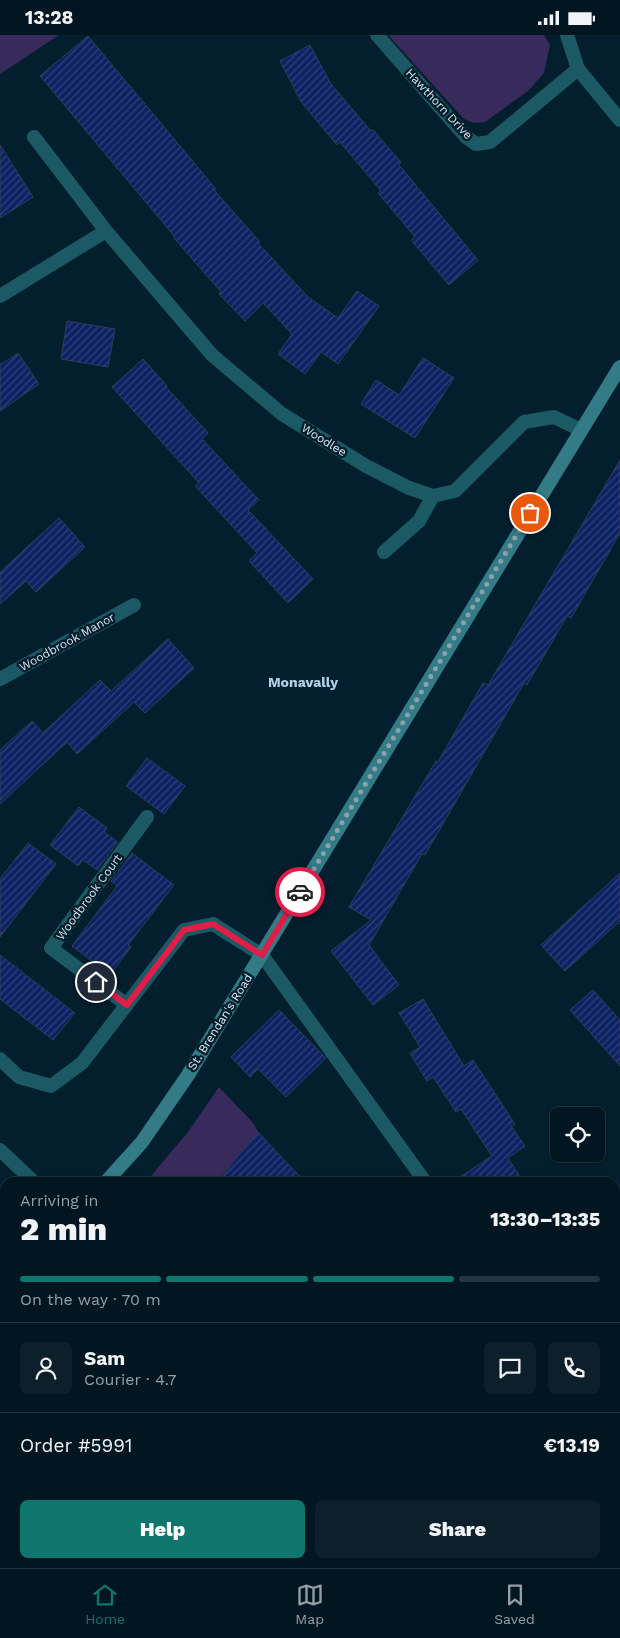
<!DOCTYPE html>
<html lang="en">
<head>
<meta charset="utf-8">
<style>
	:root { --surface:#021622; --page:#0c1f2a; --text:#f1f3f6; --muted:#969fa5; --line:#233540; --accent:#0f766e }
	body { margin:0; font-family:"Work Sans",sans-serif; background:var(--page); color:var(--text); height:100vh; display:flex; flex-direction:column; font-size:19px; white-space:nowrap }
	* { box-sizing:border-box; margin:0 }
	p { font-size:16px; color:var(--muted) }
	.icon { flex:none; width:28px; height:28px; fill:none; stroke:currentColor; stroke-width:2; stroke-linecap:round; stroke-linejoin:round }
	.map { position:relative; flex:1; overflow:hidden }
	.drawer { position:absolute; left:0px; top:1142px; width:620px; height:391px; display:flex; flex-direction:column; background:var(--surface); border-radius:15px 15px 0 0; box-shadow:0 1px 4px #0004,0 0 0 1px var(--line) }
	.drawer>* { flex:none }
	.tools { position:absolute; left:550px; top:1072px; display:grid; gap:10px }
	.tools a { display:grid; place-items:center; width:55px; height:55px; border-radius:8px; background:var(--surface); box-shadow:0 1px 4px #0004,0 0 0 1px var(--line); font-size:25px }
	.pin { position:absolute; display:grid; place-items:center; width:42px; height:42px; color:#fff; margin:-21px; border:2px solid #fff; border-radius:50%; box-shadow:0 1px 5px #0007 }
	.courier { position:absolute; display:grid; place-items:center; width:50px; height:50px; margin:-25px; border:4px solid #e11d48; border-radius:50%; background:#fff; color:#222; box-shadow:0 1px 6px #0007 }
	.headline em { font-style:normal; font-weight:800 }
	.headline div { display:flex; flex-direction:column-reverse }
	.headline { display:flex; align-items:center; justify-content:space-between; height:85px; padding:0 20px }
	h1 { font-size:32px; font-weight:800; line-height:38px }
	.bar { display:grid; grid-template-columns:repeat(4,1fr); gap:8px 5px; align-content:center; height:60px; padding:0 20px }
	.bar i { height:6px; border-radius:4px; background:var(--line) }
	.bar .selected { background:var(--accent) }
	.bar p { grid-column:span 4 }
	.line { display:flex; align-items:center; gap:12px; padding:0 20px; border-top:1px solid var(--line) }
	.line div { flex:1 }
	.round { display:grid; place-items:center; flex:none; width:52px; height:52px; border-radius:8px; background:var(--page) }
	.cta { display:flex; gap:10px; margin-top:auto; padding:10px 20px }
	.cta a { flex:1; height:58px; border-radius:8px; background:var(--accent); color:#fff; font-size:20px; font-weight:800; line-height:58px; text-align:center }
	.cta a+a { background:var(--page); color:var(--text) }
	.status { display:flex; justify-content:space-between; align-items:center; height:35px; padding:0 25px; background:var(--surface); direction:ltr }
	.status svg { height:14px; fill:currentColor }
	.tab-bar { display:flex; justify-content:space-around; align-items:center; height:70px; border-top:1px solid var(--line); background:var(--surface); font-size:14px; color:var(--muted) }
	.tab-bar a { display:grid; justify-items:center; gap:2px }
	.tab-bar .selected { color:var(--accent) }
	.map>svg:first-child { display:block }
</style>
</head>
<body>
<div class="status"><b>13:28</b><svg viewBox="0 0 49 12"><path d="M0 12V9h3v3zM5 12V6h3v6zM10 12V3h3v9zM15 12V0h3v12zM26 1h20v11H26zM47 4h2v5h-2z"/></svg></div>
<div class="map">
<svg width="620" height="1533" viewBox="0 0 620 1533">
	<defs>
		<pattern id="building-hatch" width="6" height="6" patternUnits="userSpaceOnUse" patternTransform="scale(1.25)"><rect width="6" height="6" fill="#0d2263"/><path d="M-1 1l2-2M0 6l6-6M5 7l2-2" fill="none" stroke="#30427a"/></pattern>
	</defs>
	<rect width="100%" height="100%" fill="#031e2d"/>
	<path fill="#04283c" d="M5 1299V1529H226L229 1533H0V1304Z
		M615 1417 620 1424V1533H300L297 1529H615Z"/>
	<path fill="#382b5c" d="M0 0H59L0 39Z
		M388 0H544L550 10 544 38 528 56 485 87 473 88 464 84Z
		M219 1052 254 1089 258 1097 216 1147 145 1148 188 1097Z
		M5 1299V1434L0 1437V1304Z"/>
	<path fill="url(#building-hatch)" stroke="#323c55" d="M88 1 170 99 216 154 214 155 260 207 258 208 308 262 338 283 357 256 379 271 338 329 321 317 305 339 278 319 292 299 263 268 245 286 219 259 221 257 174 203 175 202 40 41Z
		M310 10 331 49 371 96 373 95 401 127 399 130 478 225 449 250 411 205 415 202 378 158 381 156 340 107 337 110 301 67 280 26Z
		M0 110 33 162 0 183Z
		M67 286 115 294 108 332 61 324Z
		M18 318 39 349 0 376V330Z
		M423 323 454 343 415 403 361 369 376 345 399 360Z
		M143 324 167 351 166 352 208 398 202 404 259 465 248 475 313 544 288 568 249 526 257 518 195 451 199 448 112 352Z
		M620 425V498L571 583 567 581 527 650 524 648 425 820 422 819 369 910 399 950 373 970 331 916 371 885 349 872 436 726 438 727 483 648 488 650Z
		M59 483 85 512 36 557 26 546 0 569V537Z
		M168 604 194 633 145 678 134 667 77 719 67 707 0 769V715L32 686 43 698 100 645 111 656Z
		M147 723 185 751 164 779 126 751Z
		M79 772 107 793 104 797 118 807 97 835 83 825 78 831 50 810Z
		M28 808 56 829 0 902V844Z
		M132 818 174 850 128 910 131 912 110 940 72 911 117 851 111 846Z
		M620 838V886L565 936 541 910Z
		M0 920 75 978 53 1005 0 964Z
		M593 955 620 985V1031L570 975Z
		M423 964 464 1031 473 1025 515 1089 511 1091 525 1111 508 1123 524 1148H451L492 1121 461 1074 456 1077 433 1042 427 1046 410 1018 420 1012 399 978Z
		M279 975 326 1023 286 1062 258 1034 250 1042 231 1022Z
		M258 1097 306 1148H216Z"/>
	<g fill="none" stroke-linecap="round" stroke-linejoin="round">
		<path stroke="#1b5a64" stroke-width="14" d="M179 1529 183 1533
			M338 1529 341 1533
			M443 1529 446 1533
			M374 1533 380 1529"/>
		<path stroke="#1b5a64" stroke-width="14" d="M377 0 466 102 476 109 490 107 578 34
			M567 0 578 34 620 85
			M34 102 106 196 212 320 282 379 366 431 409 453 433 461 455 456 524 387 554 382 581 395
			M0 261 106 196
			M384 517 419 486 433 461
			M0 644 134 570
			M127 970 51 913 147 782
			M0 1024 19 1042 51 1051 82 1028 184 895 213 889 262 920 426 1148
			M0 1115 35 1148
			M615 1402 620 1408
			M250 1529 253 1533"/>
		<path stroke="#337b86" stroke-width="14" d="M105 1148 142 1107 188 1040 620 332
			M0 1260 5 1255"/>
	</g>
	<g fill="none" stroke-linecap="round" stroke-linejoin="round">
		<path stroke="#8da1ad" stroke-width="5" stroke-dasharray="0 9" d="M300 857 530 478"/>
		<path stroke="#e11d48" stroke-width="6" d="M96 947 127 970 184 895 213 889 262 920 300 857"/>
	</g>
	<g text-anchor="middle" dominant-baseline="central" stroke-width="5" stroke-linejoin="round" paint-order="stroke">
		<g font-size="12" fill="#d8e7f2" stroke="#031e2d">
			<text transform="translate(439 69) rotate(47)">Hawthorn Drive</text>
			<text transform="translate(324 405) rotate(32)">Woodlee</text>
			<text transform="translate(67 607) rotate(-29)">Woodbrook Manor</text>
			<text transform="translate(89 862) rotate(-54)">Woodbrook Court</text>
			<text transform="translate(220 987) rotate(-58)">St. Brendan's Road</text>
		</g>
		<g font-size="14" font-weight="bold" fill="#b2d1e6" stroke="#031e2d">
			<text x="303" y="647">Monavally</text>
		</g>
	</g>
</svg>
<div class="tools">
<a><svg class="icon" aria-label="locate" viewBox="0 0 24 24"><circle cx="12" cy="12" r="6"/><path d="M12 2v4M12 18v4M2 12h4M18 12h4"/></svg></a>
</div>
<div class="pin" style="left:530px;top:478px;background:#ea580c"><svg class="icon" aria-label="bag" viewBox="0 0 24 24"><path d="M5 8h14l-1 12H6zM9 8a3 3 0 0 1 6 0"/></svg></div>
<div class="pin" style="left:96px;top:947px;background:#1f2937"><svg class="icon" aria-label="home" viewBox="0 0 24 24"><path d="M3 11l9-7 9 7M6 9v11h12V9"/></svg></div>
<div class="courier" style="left:300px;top:857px"><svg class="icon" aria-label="car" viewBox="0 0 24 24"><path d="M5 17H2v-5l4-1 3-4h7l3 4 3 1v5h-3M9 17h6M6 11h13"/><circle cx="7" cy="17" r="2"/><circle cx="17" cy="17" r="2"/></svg></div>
<section class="drawer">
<div class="headline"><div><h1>2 min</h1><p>Arriving in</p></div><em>13:30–13:35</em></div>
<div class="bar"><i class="selected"></i><i class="selected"></i><i class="selected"></i><i></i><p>On the way · 70 m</p></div>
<div class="line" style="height:90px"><a class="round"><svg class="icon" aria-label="person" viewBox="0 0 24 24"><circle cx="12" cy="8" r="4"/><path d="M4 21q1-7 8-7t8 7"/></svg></a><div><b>Sam</b><p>Courier · 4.7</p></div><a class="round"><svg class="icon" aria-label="chat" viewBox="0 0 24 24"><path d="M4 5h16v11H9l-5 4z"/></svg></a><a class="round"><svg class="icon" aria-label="phone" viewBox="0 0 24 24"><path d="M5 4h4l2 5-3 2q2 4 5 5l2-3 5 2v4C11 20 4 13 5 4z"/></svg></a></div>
<div class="line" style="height:65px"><div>Order #5991</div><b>€13.19</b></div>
<div class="cta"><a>Help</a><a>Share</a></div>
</section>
</div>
<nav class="tab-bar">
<a class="selected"><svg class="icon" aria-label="home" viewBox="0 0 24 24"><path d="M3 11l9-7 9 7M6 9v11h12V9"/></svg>Home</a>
<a><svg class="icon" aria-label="map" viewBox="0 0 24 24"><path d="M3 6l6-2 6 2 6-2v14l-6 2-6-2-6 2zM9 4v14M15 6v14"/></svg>Map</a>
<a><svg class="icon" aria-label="saved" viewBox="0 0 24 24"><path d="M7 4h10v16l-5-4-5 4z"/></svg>Saved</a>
</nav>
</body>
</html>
